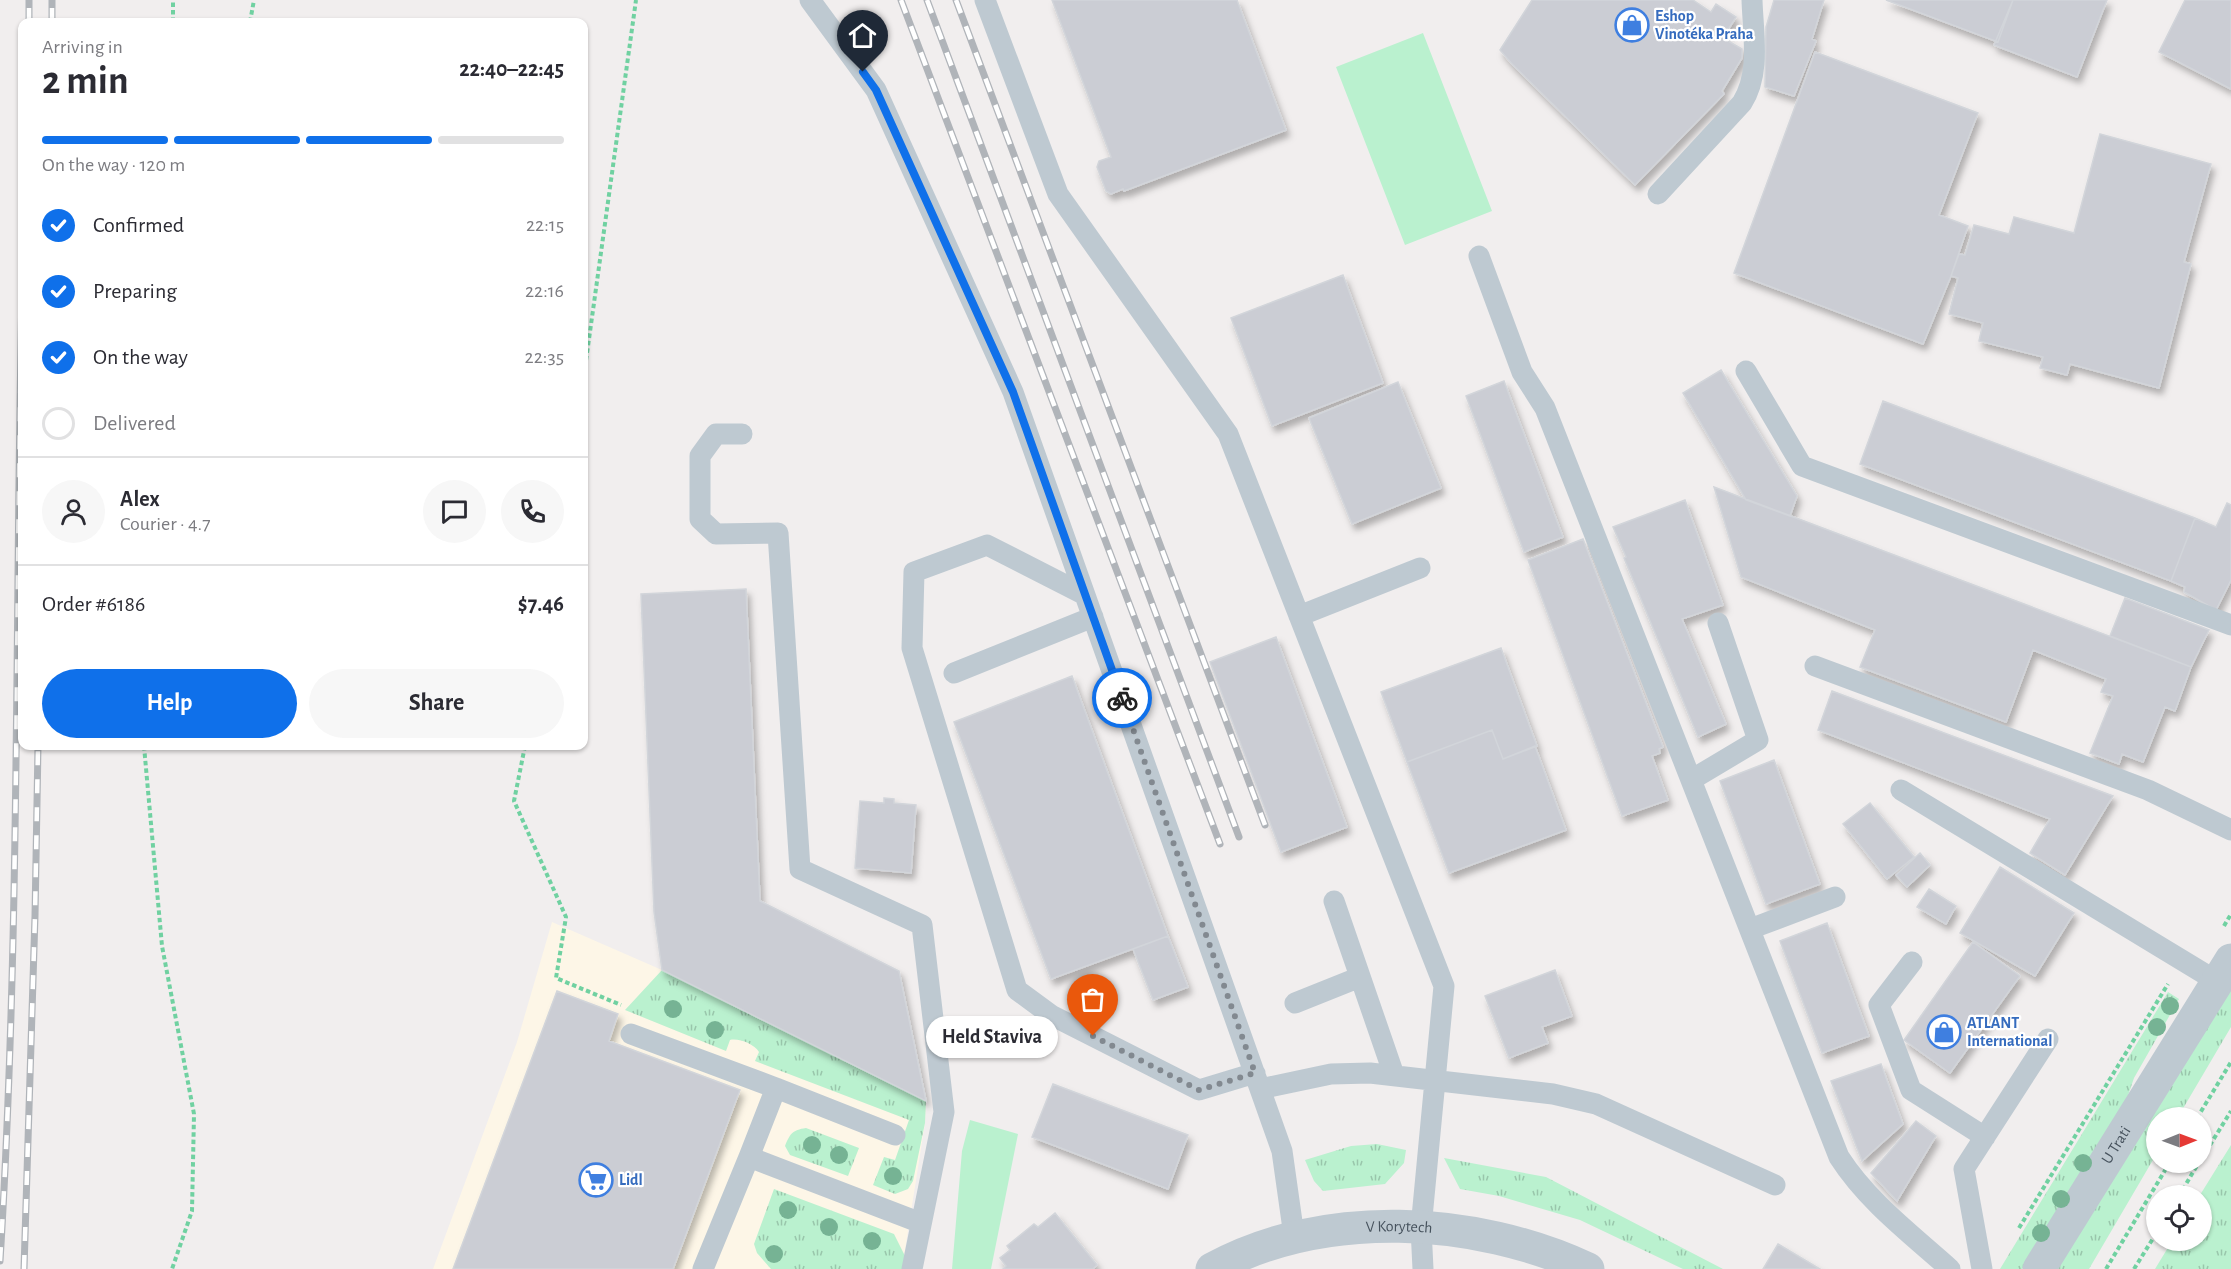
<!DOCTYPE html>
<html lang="en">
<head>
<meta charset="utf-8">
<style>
	:root { --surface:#fff; --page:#f7f7f7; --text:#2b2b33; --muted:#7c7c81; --line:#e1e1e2; --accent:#0f70ea }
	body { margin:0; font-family:"Alegreya Sans",sans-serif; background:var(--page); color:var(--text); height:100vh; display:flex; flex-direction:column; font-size:22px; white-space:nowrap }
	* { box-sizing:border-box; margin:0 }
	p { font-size:20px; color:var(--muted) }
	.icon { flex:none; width:33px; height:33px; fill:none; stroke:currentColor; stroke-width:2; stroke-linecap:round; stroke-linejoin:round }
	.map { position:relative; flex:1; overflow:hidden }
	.side { position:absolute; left:18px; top:18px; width:570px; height:732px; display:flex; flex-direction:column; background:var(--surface); border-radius:12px; box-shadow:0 2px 4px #0004 }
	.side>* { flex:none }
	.needle { width:39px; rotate:89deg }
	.buttons { position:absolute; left:2146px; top:1107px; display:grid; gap:12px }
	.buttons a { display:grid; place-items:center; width:66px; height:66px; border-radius:50%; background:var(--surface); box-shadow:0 2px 4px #0004; font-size:30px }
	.pin { position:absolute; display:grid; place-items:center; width:51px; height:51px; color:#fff; margin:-62px -26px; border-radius:50% 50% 50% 0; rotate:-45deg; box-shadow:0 0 6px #0007 }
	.pin .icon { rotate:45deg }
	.courier { position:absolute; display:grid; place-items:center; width:60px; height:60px; margin:-30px; border:4px solid #0f70ea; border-radius:50%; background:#fff; color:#222; box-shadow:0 2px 8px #0007 }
	.bubble { position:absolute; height:42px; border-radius:21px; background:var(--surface); box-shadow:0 2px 4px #0004; font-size:20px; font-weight:600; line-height:42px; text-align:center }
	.summary em { font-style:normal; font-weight:600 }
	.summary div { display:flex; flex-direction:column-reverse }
	.summary { display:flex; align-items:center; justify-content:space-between; height:102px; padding:0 24px }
	h1 { font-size:39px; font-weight:600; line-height:45px }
	.bar { display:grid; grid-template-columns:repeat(4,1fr); gap:9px 6px; align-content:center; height:72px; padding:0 24px }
	.bar i { height:8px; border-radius:4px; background:var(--line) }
	.bar .on { background:var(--accent) }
	.bar p { grid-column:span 4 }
	.line { display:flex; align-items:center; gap:15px; padding:0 24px; border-top:2px solid var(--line) }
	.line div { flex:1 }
	.round { display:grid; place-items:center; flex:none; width:63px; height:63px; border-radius:32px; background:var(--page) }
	ol { padding:0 24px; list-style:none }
	li { display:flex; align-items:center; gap:18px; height:66px }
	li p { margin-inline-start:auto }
	li .icon { padding:6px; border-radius:50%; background:var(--accent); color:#fff; stroke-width:4 }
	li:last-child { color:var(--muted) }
	li i { width:33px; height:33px; border:3px solid var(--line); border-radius:50% }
	.action { display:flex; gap:12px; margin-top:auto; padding:12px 24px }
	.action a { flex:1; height:69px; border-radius:36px; background:var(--accent); color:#fff; font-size:24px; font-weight:600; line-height:69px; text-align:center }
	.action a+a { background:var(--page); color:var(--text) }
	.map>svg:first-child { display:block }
</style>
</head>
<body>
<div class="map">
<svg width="2231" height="1269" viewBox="0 0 2231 1269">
	<defs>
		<pattern id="grass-tufts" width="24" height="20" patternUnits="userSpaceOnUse" patternTransform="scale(1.5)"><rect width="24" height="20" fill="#baf1cf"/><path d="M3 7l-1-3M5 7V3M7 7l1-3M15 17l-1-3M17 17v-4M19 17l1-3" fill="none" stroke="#99c6ab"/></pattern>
		<filter id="shadow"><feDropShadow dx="3.5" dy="6" stdDeviation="3" flood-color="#0004"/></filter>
	</defs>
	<rect width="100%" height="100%" fill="#f1eeee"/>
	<path fill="#fdf6e7" d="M552 922 662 970 926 1101 925 1123 902 1269H433L517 1042Z"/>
	<path fill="url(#grass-tufts)" d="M662 970 926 1101 925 1123 913 1181 908 1189 895 1194 873 1185 884 1157 895 1160 909 1120 755 1061 759 1052C754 1044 739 1038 730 1040L726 1051 625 1010Z
		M2231 982V1027L2178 1117 2157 1118V1153L2089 1269H2054Z
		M2168 992 2179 999 2134 1078 2122 1113 2040 1247 2022 1269H2000Z
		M806 1128 859 1148 848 1176 790 1155 785 1146C790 1134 792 1130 806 1128Z
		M1377 1144 1406 1150 1404 1163 1385 1184 1323 1191 1314 1181 1305 1160 1351 1146Z
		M2231 1145V1269H2155L2172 1241 2202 1240V1196L2200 1195Z
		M1444 1158 1546 1177 1723 1269H1683L1580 1220 1499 1196 1460 1189Z
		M774 1189 894 1234 905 1256 902 1269H771L757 1253 754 1244Z"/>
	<path fill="#baf1cf" d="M1423 33 1492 211 1405 245 1336 67Z
		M970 1120 1018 1134 991 1269H952L962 1151Z"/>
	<path fill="#cbcdd4" stroke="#d2d5da" stroke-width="1.5" filter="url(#shadow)" d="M1052 0H1237L1286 130 1124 191 1123 189 1111 194 1106 191 1097 167 1099 161 1111 157Z
		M1532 0H1693L1711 12 1716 4 1736 17 1723 38 1742 49V58L1722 91 1724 94 1635 185 1512 64 1500 50Z
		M1774 0H1824L1812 39 1816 41 1794 96 1765 87 1766 27Z
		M1886 0H2013L1998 42Z
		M2013 0H2107L2077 77 1994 45Z
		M2185 0H2231V89L2159 52Z
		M1815 52 1978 113 1939 215 1968 226 1951 276 1923 344 1734 273Z
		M2100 134 2211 164 2184 262 2191 264 2159 388 2070 364 2067 375 2040 368 2043 357 1979 341 1983 323 1949 314 1958 278 1951 276 1959 254 1965 255 1974 225 2009 234 2014 217 2074 233Z
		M1343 275 1383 383 1272 426 1231 318Z
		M1721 370 1797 496 1790 516 1746 500 1683 393Z
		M1504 381 1563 537 1524 552 1466 396Z
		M1398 382 1441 488 1352 524 1309 418Z
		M1883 401 2195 518 2171 581 1860 464Z
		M1714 487 2191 667 2175 711 2165 707 2143 762 2122 754 2119 764 2090 753 2113 696 2101 692 2106 679 2033 650 2006 722 1860 667 1875 630 1741 577Z
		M1685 500 1723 605 1682 619 1726 724 1698 737 1624 558 1626 557 1613 527Z
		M2227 503 2231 505V580L2216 610 2184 592 2185 587 2171 581 2195 518 2216 527Z
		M1583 539 1663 747 1659 749 1660 753 1652 756 1668 800 1622 816 1528 560Z
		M746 589 760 901 899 971 926 1101 662 970 654 912 641 594Z
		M2125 598 2209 630 2191 667 2110 636Z
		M1276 637 1347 827 1281 852 1210 662Z
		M1501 648 1537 746 1503 759 1492 730 1407 762 1381 692Z
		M1072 676 1168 936 1051 979 954 722Z
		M1832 691 2113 796 2065 875 2030 853 2050 819 1818 730Z
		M1492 730 1503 759 1535 746 1566 830 1449 873 1407 762Z
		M1774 760 1820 884 1766 904 1720 781Z
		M884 798 894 799V803L916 805 911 873 855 868 860 801 884 803Z
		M1870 803 1914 857 1887 879 1843 824Z
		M1920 853 1930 865 1907 887 1896 875Z
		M2000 867 2074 913 2035 976 1960 933Z
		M1929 889 1956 906 1946 924 1917 907Z
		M1827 923 1869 1036 1822 1053 1780 941Z
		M1168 936 1188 987 1153 1000 1133 949Z
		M1973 942 2020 976 1950 1073 1904 1040Z
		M1555 970 1572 1016 1542 1027 1548 1043 1509 1058 1485 996Z
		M557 991 618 1014 609 1041 740 1090 673 1269H453Z
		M1881 1064 1903 1124 1862 1161 1831 1081Z
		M1053 1084 1188 1135 1168 1189 1032 1137Z
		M1916 1121 1936 1136 1897 1201 1871 1173Z
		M1055 1213 1097 1265 1093 1269H1003L1006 1266 1000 1258 1010 1250 1007 1246 1034 1224 1038 1227Z
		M1778 1244 1820 1269H1763Z"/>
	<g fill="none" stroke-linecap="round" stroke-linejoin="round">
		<path stroke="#70d1a1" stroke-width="4" stroke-dasharray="4.5 3" stroke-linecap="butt" d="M173 22V0
			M250 22 254 0
			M584 375 636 0
			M144 746 162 946 194 1114 192 1211 172 1269
			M525 746 514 801 566 917 556 978 621 1005
			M2224 926 2231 914
			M2197 1118 2231 1062
			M2202 1158 2231 1111
			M2179 1196 2199 1162
			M2019 1228 2168 984
			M2106 1269 2170 1162
			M2134 1269 2157 1232"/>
		<path stroke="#bec9d1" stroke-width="21" d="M810 0 876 90 1013 392 1282 1151 1294 1236
			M985 0 1058 194 1228 434 1444 986 1421 1228 1423 1269
			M1658 194 1742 103C1761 73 1753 34 1752 0
			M1479 256 1522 372 1545 408 1839 1157C1868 1202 1911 1234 1950 1269
			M1746 371 1802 466 2231 625
			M742 434H716L700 456V519L716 534 778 533 800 869 922 925 944 1112 912 1269
			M1085 595 987 545 914 572 912 648 1017 990 1051 1015 1199 1090 1255 1073
			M1299 616 1420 568
			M1815 666 2148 790 2231 830
			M954 673 1093 617
			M1691 780 1758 740 1718 623
			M1901 790 2218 982
			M1334 901 1394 1075
			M1750 929 1835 897
			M1912 962 1879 1005 1911 1090 1985 1137
			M1295 1003 1360 977
			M631 1034 776 1088
			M1260 1089 1331 1074 1370 1073 1553 1094 1596 1104 1775 1185
			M749 1157 776 1088 895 1135
			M703 1269 749 1157 921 1223
			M1982 1269 1964 1169 2048 1039"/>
		<path stroke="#bec9d1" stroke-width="33" id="s1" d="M2039 1269 2231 960"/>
		<path stroke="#bec9d1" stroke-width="33" id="s2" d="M1212 1269C1323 1208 1475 1216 1588 1269"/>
		<defs>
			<path id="rail" d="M901 0 1220 844
				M927 0 1239 837
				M956 0 1265 825
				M29 22V0
				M52 22V0
				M0 1261C20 938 15 615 22 293
				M24 1269 35 916 38 746"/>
		</defs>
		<use href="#rail" stroke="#b0b4b9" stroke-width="7"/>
		<use href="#rail" stroke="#fff" stroke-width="4.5" stroke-dasharray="14" stroke-linecap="butt"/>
	</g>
	<g fill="#76b394">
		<circle cx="2170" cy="1006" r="9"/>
		<circle cx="673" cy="1009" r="9"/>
		<circle cx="2157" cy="1027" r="9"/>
		<circle cx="715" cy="1030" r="9"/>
		<circle cx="812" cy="1145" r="9"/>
		<circle cx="839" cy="1155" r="9"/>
		<circle cx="2083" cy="1163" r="9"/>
		<circle cx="893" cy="1176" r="9"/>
		<circle cx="2061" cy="1199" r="9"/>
		<circle cx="788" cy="1210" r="9"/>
		<circle cx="829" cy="1227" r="9"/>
		<circle cx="2041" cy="1233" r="9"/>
		<circle cx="872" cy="1241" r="9"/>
		<circle cx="774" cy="1254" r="9"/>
	</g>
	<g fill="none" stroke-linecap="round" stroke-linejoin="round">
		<path stroke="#828990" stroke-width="6" stroke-dasharray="0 10.8" d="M1093 1036 1199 1090 1255 1073 1122 698"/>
		<path stroke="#0f70ea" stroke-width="8" d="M863 72 876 90 1013 392 1122 698"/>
	</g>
	<defs>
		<symbol id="shop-ring" viewBox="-11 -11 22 22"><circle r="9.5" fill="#fff" stroke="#3f7fe0" stroke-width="1.5"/><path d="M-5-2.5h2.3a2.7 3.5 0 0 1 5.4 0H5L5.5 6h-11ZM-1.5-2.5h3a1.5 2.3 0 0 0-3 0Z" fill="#3f7fe0"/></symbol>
		<symbol id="supermarket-ring" viewBox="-11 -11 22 22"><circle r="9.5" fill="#fff" stroke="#3f7fe0" stroke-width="1.5"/><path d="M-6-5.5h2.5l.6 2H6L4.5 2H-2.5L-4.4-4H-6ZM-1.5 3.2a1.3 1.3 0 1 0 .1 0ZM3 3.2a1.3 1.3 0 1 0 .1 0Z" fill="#3f7fe0"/></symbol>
	</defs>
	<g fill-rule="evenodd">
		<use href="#shop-ring" x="1613" y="6" width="38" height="38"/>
		<use href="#shop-ring" x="1925" y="1013" width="38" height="38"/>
		<use href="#supermarket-ring" x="577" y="1161" width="38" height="38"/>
	</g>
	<g text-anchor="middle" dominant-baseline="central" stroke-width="4.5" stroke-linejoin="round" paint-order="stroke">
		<g font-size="16" font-weight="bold" fill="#366cbe" stroke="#fff" text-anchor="start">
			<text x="1655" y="16">Eshop<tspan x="1655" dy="18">Vinotéka Praha</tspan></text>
			<text x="1967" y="1023">ATLANT<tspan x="1967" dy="18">International</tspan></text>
			<text x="619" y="1180">Lidl</text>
		</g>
		<g font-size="16" fill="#46525d" stroke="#fff">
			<text stroke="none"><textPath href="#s1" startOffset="146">U Trati</textPath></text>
			<text stroke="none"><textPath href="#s2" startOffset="194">V Korytech</textPath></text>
		</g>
	</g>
</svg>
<div class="buttons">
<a><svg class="needle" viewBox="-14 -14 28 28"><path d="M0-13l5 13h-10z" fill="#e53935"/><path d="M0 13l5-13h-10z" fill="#7c7c81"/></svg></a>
<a><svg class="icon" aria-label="locate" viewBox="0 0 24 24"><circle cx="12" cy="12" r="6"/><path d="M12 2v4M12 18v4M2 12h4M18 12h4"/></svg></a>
</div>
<div class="pin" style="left:1093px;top:1036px;background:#ea580c"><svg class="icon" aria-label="bag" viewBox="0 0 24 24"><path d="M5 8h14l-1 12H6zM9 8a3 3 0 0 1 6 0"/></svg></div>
<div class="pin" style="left:863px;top:72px;background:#1f2937"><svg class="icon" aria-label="home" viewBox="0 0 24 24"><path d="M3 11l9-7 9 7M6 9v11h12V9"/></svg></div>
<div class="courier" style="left:1122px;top:698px"><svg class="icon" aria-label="bike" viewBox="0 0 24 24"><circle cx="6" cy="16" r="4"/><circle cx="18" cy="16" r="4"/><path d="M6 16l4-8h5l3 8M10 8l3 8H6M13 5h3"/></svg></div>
<div class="bubble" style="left:926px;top:1016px;width:132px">Held Staviva</div>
<section class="side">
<div class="summary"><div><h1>2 min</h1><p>Arriving in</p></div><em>22:40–22:45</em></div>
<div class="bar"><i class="on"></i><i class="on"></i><i class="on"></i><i></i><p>On the way · 120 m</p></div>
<ol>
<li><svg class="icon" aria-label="check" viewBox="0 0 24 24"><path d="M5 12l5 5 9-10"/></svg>Confirmed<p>22:15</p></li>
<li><svg class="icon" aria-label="check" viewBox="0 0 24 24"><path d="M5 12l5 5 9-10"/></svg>Preparing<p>22:16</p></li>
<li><svg class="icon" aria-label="check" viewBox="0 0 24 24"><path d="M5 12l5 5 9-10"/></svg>On the way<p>22:35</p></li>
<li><i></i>Delivered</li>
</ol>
<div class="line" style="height:108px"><a class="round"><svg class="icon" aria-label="person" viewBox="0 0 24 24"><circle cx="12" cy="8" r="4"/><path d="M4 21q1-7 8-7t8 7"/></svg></a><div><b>Alex</b><p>Courier · 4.7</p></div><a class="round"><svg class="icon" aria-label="chat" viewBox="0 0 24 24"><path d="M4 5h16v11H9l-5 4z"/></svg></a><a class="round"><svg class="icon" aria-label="phone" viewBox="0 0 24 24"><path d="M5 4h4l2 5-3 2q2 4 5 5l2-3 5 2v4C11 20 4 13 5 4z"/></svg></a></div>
<div class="line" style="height:78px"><div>Order #6186</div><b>$7.46</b></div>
<div class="action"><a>Help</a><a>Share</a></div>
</section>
</div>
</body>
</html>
